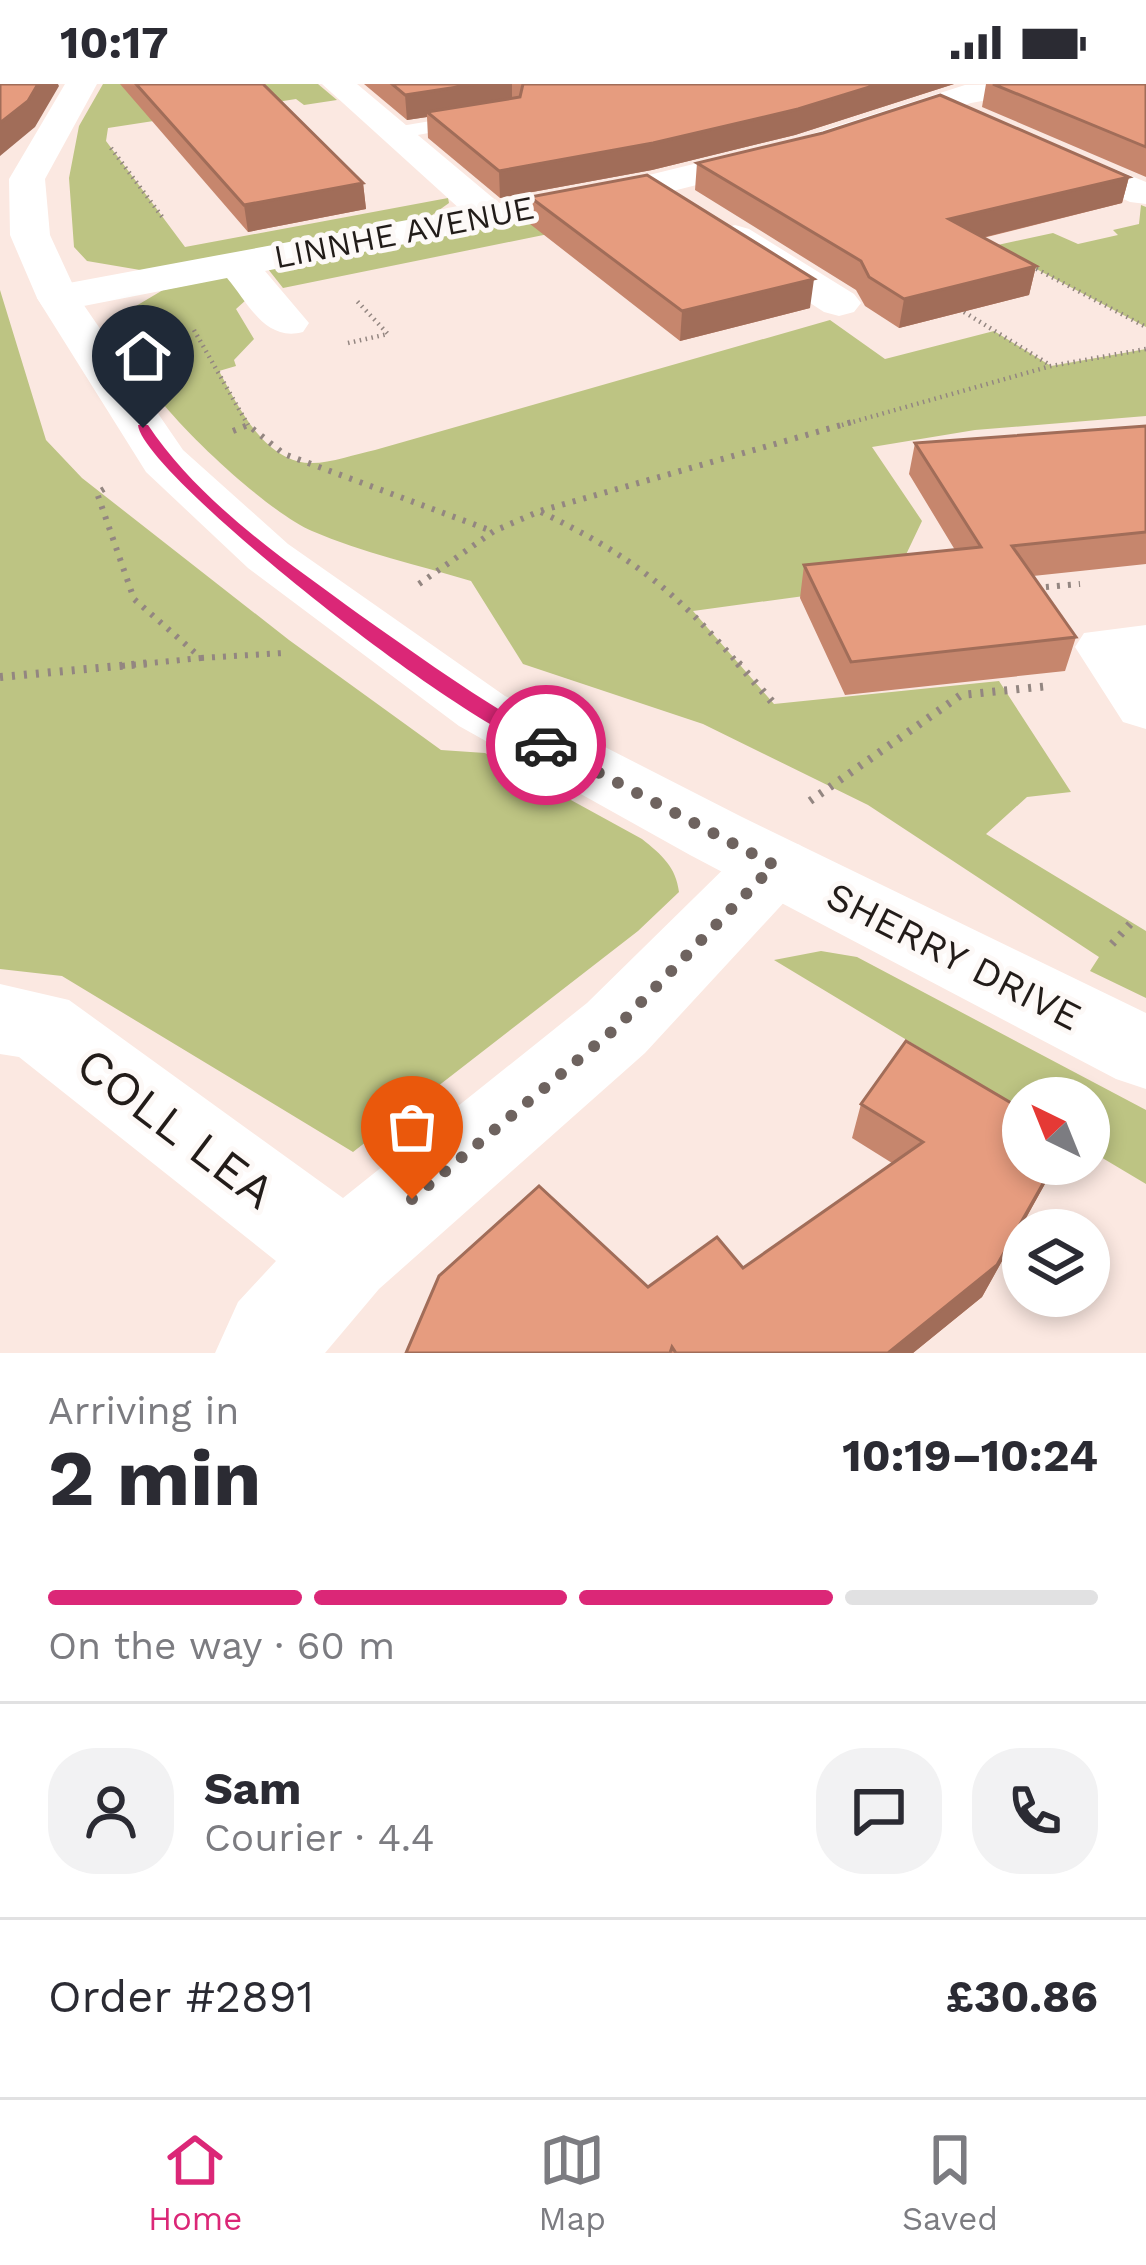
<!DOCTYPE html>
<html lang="en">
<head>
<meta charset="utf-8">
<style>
	:root { --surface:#fff; --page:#f2f2f3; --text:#2b2b33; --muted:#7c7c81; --line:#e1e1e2; --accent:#db2777 }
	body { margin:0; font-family:"Work Sans",sans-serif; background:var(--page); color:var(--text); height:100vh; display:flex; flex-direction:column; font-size:45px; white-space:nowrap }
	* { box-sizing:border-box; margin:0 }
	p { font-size:39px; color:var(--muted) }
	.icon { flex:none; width:66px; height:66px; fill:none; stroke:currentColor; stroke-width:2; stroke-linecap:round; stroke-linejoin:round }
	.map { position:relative; height:1269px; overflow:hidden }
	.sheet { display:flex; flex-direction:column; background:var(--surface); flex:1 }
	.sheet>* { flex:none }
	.needle { width:78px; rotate:317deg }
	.controls { position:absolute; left:1002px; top:993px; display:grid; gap:24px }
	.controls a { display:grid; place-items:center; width:108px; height:108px; border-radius:50%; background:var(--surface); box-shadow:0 6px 18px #0003; font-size:60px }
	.pin { position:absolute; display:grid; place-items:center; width:102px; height:102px; color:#fff; margin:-123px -51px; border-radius:50% 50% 50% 0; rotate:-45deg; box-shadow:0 0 12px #0007 }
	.pin .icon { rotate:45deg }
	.courier { position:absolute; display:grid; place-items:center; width:120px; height:120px; margin:-60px; border:9px solid #db2777; border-radius:50%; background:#fff; color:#222; box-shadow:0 3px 15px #0007 }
	.overview em { font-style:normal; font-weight:700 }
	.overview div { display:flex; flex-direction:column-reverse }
	.overview { display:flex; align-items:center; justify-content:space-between; height:204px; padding:0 48px }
	h1 { font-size:78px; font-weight:700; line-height:90px }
	.bar { display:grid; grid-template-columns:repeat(4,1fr); gap:18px 12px; align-content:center; height:144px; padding:0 48px }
	.bar i { height:15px; border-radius:9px; background:var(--line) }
	.bar .active { background:var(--accent) }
	.bar p { grid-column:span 4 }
	.line { display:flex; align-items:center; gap:30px; padding:0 48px; border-top:3px solid var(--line) }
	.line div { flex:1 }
	.round { display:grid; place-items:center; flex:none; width:126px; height:126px; border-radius:48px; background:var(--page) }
	.status { display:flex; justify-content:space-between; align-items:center; height:84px; padding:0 60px; background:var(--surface); direction:ltr }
	.status svg { height:33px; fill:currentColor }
	.menu { display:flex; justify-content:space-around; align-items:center; height:168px; border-top:3px solid var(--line); background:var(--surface); font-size:33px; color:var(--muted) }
	.menu a { display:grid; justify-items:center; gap:6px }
	.menu .active { color:var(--accent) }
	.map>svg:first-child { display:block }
</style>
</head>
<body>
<div class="status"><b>10:17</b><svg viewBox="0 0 49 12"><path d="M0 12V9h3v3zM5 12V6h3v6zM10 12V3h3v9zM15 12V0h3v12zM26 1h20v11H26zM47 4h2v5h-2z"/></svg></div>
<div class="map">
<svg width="1146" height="1269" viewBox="0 0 1146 1269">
	<rect width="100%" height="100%" fill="#fbe8e1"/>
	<path fill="#bdc483" d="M103 0H318L337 16 304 21 296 15 108 44 106 57 185 163 448 114 449 119 428 134 146 187 87 177 74 163 69 94 79 42Z
		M648 110 671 125 283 204 268 185Z
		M1141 121 1146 123V243L993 162 1053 149 1078 160 1118 151 1113 146 1139 140Z
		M227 193 246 216 236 225 254 255 234 276 236 282 219 287C238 322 263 376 309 379 329 380 355 370 375 366L830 236 885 275 994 247 1051 282 1146 265V332L975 346 872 363 922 437 892 500 693 527 774 620 999 597 1071 708 1027 713 986 750 1146 847V914L1090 887 1099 873 868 721 703 640 523 580 471 497C419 481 362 469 312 447 260 425 117 292 114 235L163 206Z
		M0 206 46 356 82 394 289 556 441 666 485 669 642 755C662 771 676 783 679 808L638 847 353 1068 62 892 0 885Z
		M821 867 857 873 1146 1026V1100L1089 1066V1014H1023V1026L774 876Z"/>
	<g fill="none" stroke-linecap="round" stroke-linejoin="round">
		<path stroke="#938681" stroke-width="4.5" stroke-dasharray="1.5 4.5" stroke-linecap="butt" d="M111 64 163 134
			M1031 182 1146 243
			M964 228 1050 281
			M194 246 248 341
			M348 259 388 250 356 216
			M842 341 1051 282 1146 265"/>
		<path stroke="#938681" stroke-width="6" stroke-dasharray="3 8" stroke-linecap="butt" d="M233 347 248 341 284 370 492 447
			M104 405 97 409 134 515 201 574 121 582
			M541 428C630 471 676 507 740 582
			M419 500 494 447 540 427 852 338
			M1035 504 1080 500
			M201 574 283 569"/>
		<path stroke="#938681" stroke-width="8" stroke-dasharray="3 9" stroke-linecap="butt" d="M738 579 774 620
			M0 593 152 579
			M810 717 961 611 1049 602
			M1112 860 1131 839"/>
		<path fill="#fff" fill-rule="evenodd" d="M478 29 485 31V39L395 55 385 49 395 43Z"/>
		<path fill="#fff" fill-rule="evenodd" d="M322 0H357L499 119 653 90 796 55 965 1 1042 0 1037 7 971 19 819 70 653 112 265 187 309 239 303 248C265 258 249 220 227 194L58 227 43 223 37 214 43 205 58 201 461 126Z
			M1042 55 1146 98V120L1130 118 1030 72 1025 65 1030 58Z
			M735 141 749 145 854 210 861 219 854 228 839 232 824 228 721 161 715 153 721 145Z
			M1146 541V645L1123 638 1075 563 1084 549Z
			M774 753 800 761 811 781 800 801 645 969 379 1205 325 1269H215L238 1218 276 1177 19 973 0 970V900L69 916 343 1114 587 919 748 761Z"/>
		<path fill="#fff" fill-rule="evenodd" d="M65 0H97L45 95 50 151 79 214 183 366 288 460 505 612 742 733 1146 929V1005L1116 995 690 771 459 642 248 484 146 388 37 214 10 151 9 95Z"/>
	</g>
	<path fill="#c6866d" d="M120 0H263L363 99 366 125 248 148Z
		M364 0H954L795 51 652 86 500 114 428 54 427 33 407 36Z
		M986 0H1146V93L982 23Z
		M697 79 1129 93 1122 119 983 154 1036 182 1029 211 899 244 865 222 856 206 695 106Z
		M530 113 810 224 680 257 530 140Z
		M1146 342V480L1033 492 1076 553 1065 587 845 611 800 514 804 481 955 466 909 390 915 359Z
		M861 1020 1023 1080H1056L982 1213 913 1269H406L648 1203 743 1184 892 1079 852 1054Z"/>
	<path fill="#a16d59" d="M38 0H58L59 2 35 43 0 72V39Z
		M477 0H512V20L427 28V33L407 36 405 11Z
		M879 0H954L795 51 652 86 500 114 499 87Z
		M1129 93 1122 119 944 163 949 135Z
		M363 99 366 125 248 148 244 121Z
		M1036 182 1029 211 899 244 904 215Z
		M814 195 810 224 680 257 682 227Z
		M1054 1080H1056L982 1213 913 1269H888Z"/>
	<path fill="#e69c7f" stroke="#a16d59" stroke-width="3" d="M0 0H38L28 17 0 39Z
		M136 0H263L363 99 244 121Z
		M392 0H477L405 11Z
		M523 0H879L798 25 653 59 499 87 427 28 520 13Z
		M993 0H1146V63Z
		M940 11 1129 93 949 135 1036 182 904 215 869 193 861 177 697 79 823 49Z
		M647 91 814 195 682 227 530 113Z
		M1146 342V448L1012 462 1076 553 851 578 804 481 981 463 915 359Z
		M906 957 1023 1026V1080H1054L997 1181 888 1269H676L672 1263 670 1269H406L439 1192 539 1102 648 1203 717 1153 743 1184 923 1058 861 1020Z"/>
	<path fill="#db2777" d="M138 341H148C201 420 285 476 360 531 424 576 485 620 553 657V666C503 675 143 393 138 341Z"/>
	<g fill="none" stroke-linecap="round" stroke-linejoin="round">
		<path stroke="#6e635f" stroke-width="12" stroke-dasharray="0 21.6" d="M412 1115 616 944 774 781 546 661"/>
	</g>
	<g text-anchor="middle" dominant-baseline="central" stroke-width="10" stroke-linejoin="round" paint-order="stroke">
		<g font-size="33" fill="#221c19" stroke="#fdf9f7">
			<text transform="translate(404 148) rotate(-11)">LINNHE AVENUE</text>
		</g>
		<g font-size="39" fill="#221c19" stroke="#fdf9f7">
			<text transform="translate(954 872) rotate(27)">SHERRY DRIVE</text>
		</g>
		<g font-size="48" fill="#221c19" stroke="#fdf9f7">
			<text transform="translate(176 1044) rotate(37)">COLL LEA</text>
		</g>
	</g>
</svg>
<div class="controls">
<a><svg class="needle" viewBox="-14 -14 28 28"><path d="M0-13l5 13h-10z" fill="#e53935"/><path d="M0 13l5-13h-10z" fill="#7c7c81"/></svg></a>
<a><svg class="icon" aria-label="layers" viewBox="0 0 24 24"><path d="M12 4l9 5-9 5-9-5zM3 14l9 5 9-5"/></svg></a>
</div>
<div class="pin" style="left:412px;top:1115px;background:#ea580c"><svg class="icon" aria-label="bag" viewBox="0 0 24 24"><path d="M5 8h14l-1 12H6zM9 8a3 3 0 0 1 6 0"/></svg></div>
<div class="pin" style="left:143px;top:344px;background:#1f2937"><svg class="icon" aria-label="home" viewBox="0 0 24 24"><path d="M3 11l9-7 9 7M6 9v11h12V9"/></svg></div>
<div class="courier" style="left:546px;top:661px"><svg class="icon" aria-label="car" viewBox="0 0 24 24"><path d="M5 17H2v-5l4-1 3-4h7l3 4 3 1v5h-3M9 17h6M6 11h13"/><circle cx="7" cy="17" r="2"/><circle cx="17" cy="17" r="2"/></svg></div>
</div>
<section class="sheet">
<div class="overview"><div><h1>2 min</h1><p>Arriving in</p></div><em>10:19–10:24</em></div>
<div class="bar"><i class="active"></i><i class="active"></i><i class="active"></i><i></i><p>On the way · 60 m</p></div>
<div class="line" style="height:216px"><a class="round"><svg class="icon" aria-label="person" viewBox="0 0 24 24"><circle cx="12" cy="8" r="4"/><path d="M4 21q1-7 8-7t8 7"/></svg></a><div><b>Sam</b><p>Courier · 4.4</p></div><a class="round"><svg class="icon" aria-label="chat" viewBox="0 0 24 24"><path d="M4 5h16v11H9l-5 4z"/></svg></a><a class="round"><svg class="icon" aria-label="phone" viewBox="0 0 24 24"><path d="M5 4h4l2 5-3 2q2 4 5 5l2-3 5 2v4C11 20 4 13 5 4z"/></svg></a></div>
<div class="line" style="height:156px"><div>Order #2891</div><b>£30.86</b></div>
</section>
<nav class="menu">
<a class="active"><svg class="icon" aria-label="home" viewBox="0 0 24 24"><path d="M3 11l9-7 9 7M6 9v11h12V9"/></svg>Home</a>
<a><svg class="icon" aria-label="map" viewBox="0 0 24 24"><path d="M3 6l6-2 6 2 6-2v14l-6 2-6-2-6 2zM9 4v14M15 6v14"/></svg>Map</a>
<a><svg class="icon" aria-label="saved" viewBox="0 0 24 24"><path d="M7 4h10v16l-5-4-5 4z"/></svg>Saved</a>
</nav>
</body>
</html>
